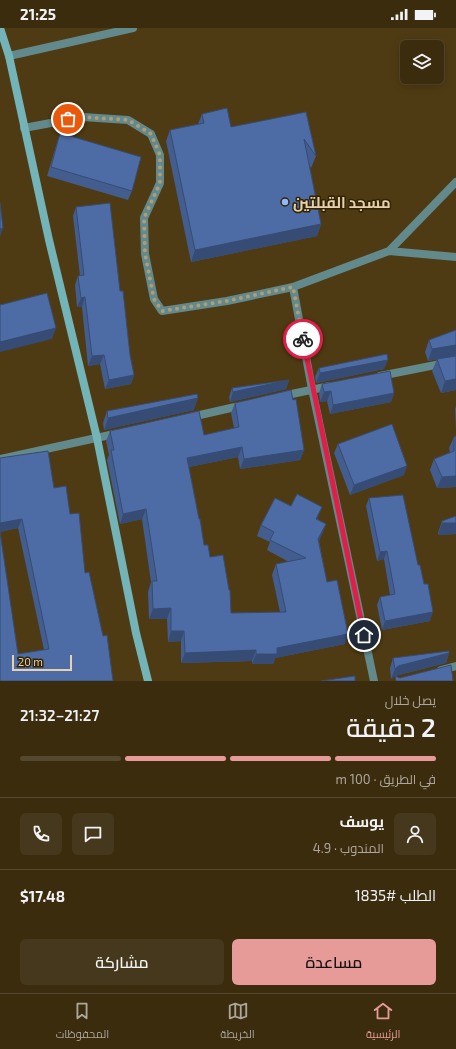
<!DOCTYPE html>
<html lang="ar">
<head>
<meta charset="utf-8">
<style>
	:root { --surface:#3b2c0e; --page:#46381c; --text:#f1f3f6; --muted:#aca79e; --line:#54482e; --accent:#e69b98 }
	body { margin:0; font-family:"Exo 2",Cairo,sans-serif; background:var(--page); color:var(--text); direction:rtl; height:100vh; display:flex; flex-direction:column; font-size:15px; white-space:nowrap }
	* { box-sizing:border-box; margin:0 }
	p { font-size:13px; color:var(--muted) }
	.icon { flex:none; width:22px; height:22px; fill:none; stroke:currentColor; stroke-width:2; stroke-linecap:round; stroke-linejoin:round }
	.map { position:relative; height:653px; overflow:hidden; direction:ltr }
	.side { display:flex; flex-direction:column; background:var(--surface); flex:1 }
	.side>* { flex:none }
	.controls { position:absolute; left:400px; top:12px; display:grid; gap:8px }
	.controls a { display:grid; place-items:center; width:44px; height:44px; border-radius:6px; background:var(--surface); box-shadow:0 2px 10px #0003,0 0 0 1px var(--line); font-size:20px }
	.scale { position:absolute; left:12px; bottom:10px; width:60px; box-sizing:border-box; padding-left:4px; border:2px solid #e5d1ae; border-top:0; font-size:11px; line-height:14px; white-space:nowrap; color:#e5d1ae; -webkit-text-stroke:3px #322302; paint-order:stroke }
	.pin { position:absolute; display:grid; place-items:center; width:34px; height:34px; color:#fff; margin:-17px; border:2px solid #fff; border-radius:50%; box-shadow:0 1px 4px #0007 }
	.courier { position:absolute; display:grid; place-items:center; width:40px; height:40px; margin:-20px; border:3px solid #e11d48; border-radius:50%; background:#fff; color:#222; box-shadow:0 1px 5px #0007 }
	.summary em { font-style:normal; font-weight:600 }
	.summary div { display:flex; flex-direction:column-reverse }
	.summary { display:flex; align-items:center; justify-content:space-between; height:68px; padding:0 20px }
	h1 { font-size:26px; font-weight:600; line-height:30px }
	.bar { display:grid; grid-template-columns:repeat(4,1fr); gap:6px 4px; align-content:center; height:48px; padding:0 20px }
	.bar i { height:5px; border-radius:3px; background:var(--line) }
	.bar .current { background:var(--accent) }
	.bar p { grid-column:span 4 }
	.line { display:flex; align-items:center; gap:10px; padding:0 20px; border-top:1px solid var(--line) }
	.line div { flex:1 }
	.round { display:grid; place-items:center; flex:none; width:42px; height:42px; border-radius:6px; background:var(--page) }
	.button { display:flex; gap:8px; margin-top:auto; padding:8px 20px }
	.button a { flex:1; height:46px; border-radius:6px; background:var(--accent); color:#111; font-size:16px; font-weight:600; line-height:46px; text-align:center }
	.button a+a { background:var(--page); color:var(--text) }
	.status { display:flex; justify-content:space-between; align-items:center; height:28px; padding:0 20px; background:var(--surface); direction:ltr }
	.status svg { height:11px; fill:currentColor }
	.dock { display:flex; justify-content:space-around; align-items:center; height:56px; border-top:1px solid var(--line); background:var(--surface); font-size:11px; color:var(--muted) }
	.dock a { display:grid; justify-items:center; gap:2px }
	.dock .current { color:var(--accent) }
	.map>svg:first-child { display:block }
</style>
</head>
<body>
<div class="status"><b>21:25</b><svg viewBox="0 0 49 12"><path d="M0 12V9h3v3zM5 12V6h3v6zM10 12V3h3v9zM15 12V0h3v12zM26 1h20v11H26zM47 4h2v5h-2z"/></svg></div>
<div class="map">
<svg width="456" height="653" viewBox="0 0 456 653">
	<rect width="100%" height="100%" fill="#4f3b13"/>
	<g fill="none" stroke-linecap="round" stroke-linejoin="round">
		<path stroke="#628a8d" stroke-width="8" d="M24 100 83 89 128 92 151 106 160 127V155L144 190 145 226 154 271 162 283 227 273 293 259"/>
		<path stroke="#628a8d" stroke-width="8" d="M9 28 133 0
			M389 223 456 154
			M380 348 456 333
			M282 368 330 358
			M191 389 244 377
			M0 431 119 405
			M441 642 456 638
			M374 653 312 361 293 259 389 223 456 229"/>
		<path stroke="#73b4b9" stroke-width="8" d="M0 0 9 28 49 212 97 410 136 605 148 653"/>
	</g>
	<path fill="#425d8e" d="M306 84 316 128 311 140 309 136 321 196 317 208 191 234 166 113 170 102 198 96 202 86 231 99Z
		M60 105 132 163 128 172 47 148 57 115Z
		M76 179 120 263 130 327 134 347 131 356 105 361 100 336 88 338 82 279H77L75 257 78 248H80L73 188Z
		M456 302V362L441 365 432 343 437 331 456 328 428 333 425 324 429 312Z
		M319 340 384 341 316 355 315 349Z
		M289 352 286 361 230 374 229 369 232 360Z
		M322 356 394 365 391 374 330 386 327 373 320 374 319 365Z
		M293 372 304 422 300 432 240 441 238 429 189 439 204 517 210 529 231 585 280 584 272 547 276 536 289 534 267 522 270 514 257 508 261 497 291 478 318 489 317 491 326 496 322 506 319 513 327 554 345 616 275 630 273 636H252V633L181 635V613L168 614 167 591H149L148 564 151 554 142 491 120 496 107 432 109 427 106 413 110 403 204 407 234 400 231 385 235 375Z
		M456 378V401L455 381Z
		M194 382 104 402 103 395 107 383Z
		M456 408V459L437 460 430 442 434 431 450 425 449 420 454 409Z
		M338 416 404 447 350 467 334 425Z
		M54 460 70 486 113 653 18 626 44 622 18 500 0 504Z
		M369 470 418 537 430 593 382 602 377 577 380 569 390 567 384 531 377 533 366 478Z
		M456 488V506L438 507V505L442 493Z
		M449 625 446 635 395 648 391 651 390 640 393 630Z"/>
	<path fill="#364c74" d="M321 196 317 208 191 234 195 222Z
		M3 200 0 209V201Z
		M85 269 82 279H77L81 270Z
		M56 300 52 311 0 324V314Z
		M456 317V326L455 328 428 333 432 321Z
		M104 327 100 336 88 338 92 328Z
		M388 332 384 341 316 355 320 345Z
		M134 347 131 356 105 361 109 352Z
		M456 351V362L441 365 445 353Z
		M289 352 286 361 230 374 233 364Z
		M331 363 327 373 320 374 324 364Z
		M394 365 391 374 330 386 333 377Z
		M198 370 194 382 104 402 108 390Z
		M242 419 238 429 184 440 187 430Z
		M304 422 300 432 240 441 244 431Z
		M407 438 404 447 350 467 354 457Z
		M456 448V459L437 460 442 449Z
		M322 479 318 489 312 501 316 491Z
		M146 481 142 491 120 496 123 486Z
		M22 491 18 500 0 504V495Z
		M442 495H456V506L438 507Z
		M326 496 322 506 315 521 318 511Z
		M387 523 384 531 377 533 380 524Z
		M171 580 167 591H149L153 581Z
		M433 584 430 593 382 602 385 593Z
		M171 603H184L181 613 168 614Z
		M348 606 345 616 275 630 273 636H252L256 626 277 620Z
		M256 622 252 633 181 635 185 625Z
		M449 625 446 635 395 648 391 651 395 641 398 638Z"/>
	<path fill="#4d6ca5" stroke="#364c74" d="M227 80 231 99 306 84 316 128 304 111 321 196 195 222 170 102 204 95 202 86Z
		M60 105 141 129 132 163 51 139Z
		M0 175 3 200 0 201Z
		M110 175 120 263H123L130 327 134 347 109 352 104 327 92 328 85 269 81 270 78 248 84 247 76 179Z
		M47 265 56 300 0 314V277Z
		M456 302V317L432 321 429 312Z
		M387 326 388 332 320 345 319 340Z
		M456 328V351L445 353 437 331Z
		M390 343 394 365 333 377 331 363 324 364 322 356Z
		M289 352 233 364 232 360Z
		M291 362 293 372 296 371 304 422 244 431 242 419 187 430 199 491H200L204 517H208L210 529 223 527 229 562H230L231 585 286 584 276 536 306 530 270 512 274 504 261 497 275 470 291 478 297 466 322 479 316 491 326 496 318 511 327 554 337 552 348 606 277 620V626H256V622L185 625 184 603H171V580L153 581 152 553H157L146 481 123 486 111 422H114L110 403 199 383 204 407 239 399 235 375Z
		M197 366 198 370 108 390 107 383Z
		M392 396 407 438 354 457 338 416Z
		M456 408V448L442 449 434 431 454 423V409Z
		M48 423 54 460 66 458 70 486 79 485 85 545 89 544 103 608 107 607 113 653H0V504L18 626 49 621 22 491 0 495V430Z
		M403 467 418 537H420L424 556H428L433 584 385 593 380 569 395 566 387 523 380 524 369 470Z
		M456 488V495H442V493Z
		M449 623V625L398 638 395 641 393 630Z
		M451 637 453 653H396L395 648 400 650Z
		M355 648V653H321Z"/>
	<g fill="none" stroke-linecap="round" stroke-linejoin="round">
		<path stroke="#b09c78" stroke-width="4" stroke-dasharray="0 7.2" d="M68 91 83 89 128 92 151 106 160 127V155L144 190 145 226 154 271 162 283 227 273 293 259 303 311"/>
		<path stroke="#e11d48" stroke-width="5" d="M303 311 364 607"/>
	</g>
	<circle fill="#92b7fd" stroke="#322302" stroke-width="1.5" cx="285" cy="174" r="4"/>
	<g text-anchor="middle" dominant-baseline="central" stroke-width="3" stroke-linejoin="round" paint-order="stroke">
		<g font-size="15" font-weight="bold" fill="#e5d1ae" stroke="#322302" text-anchor="start">
			<text x="293" y="174">مسجد القبلتين</text>
		</g>
	</g>
</svg>
<div class="controls">
<a><svg class="icon" aria-label="layers" viewBox="0 0 24 24"><path d="M12 4l9 5-9 5-9-5zM3 14l9 5 9-5"/></svg></a>
</div>
<div class="scale">20 m</div>
<div class="pin" style="left:68px;top:91px;background:#ea580c"><svg class="icon" aria-label="bag" viewBox="0 0 24 24"><path d="M5 8h14l-1 12H6zM9 8a3 3 0 0 1 6 0"/></svg></div>
<div class="pin" style="left:364px;top:607px;background:#1f2937"><svg class="icon" aria-label="home" viewBox="0 0 24 24"><path d="M3 11l9-7 9 7M6 9v11h12V9"/></svg></div>
<div class="courier" style="left:303px;top:311px"><svg class="icon" aria-label="bike" viewBox="0 0 24 24"><circle cx="6" cy="16" r="4"/><circle cx="18" cy="16" r="4"/><path d="M6 16l4-8h5l3 8M10 8l3 8H6M13 5h3"/></svg></div>
</div>
<section class="side">
<div class="summary"><div><h1>2 دقيقة</h1><p>يصل خلال</p></div><em>21:27–21:32</em></div>
<div class="bar"><i class="current"></i><i class="current"></i><i class="current"></i><i></i><p>في الطريق · 100 m</p></div>
<div class="line" style="height:72px"><a class="round"><svg class="icon" aria-label="person" viewBox="0 0 24 24"><circle cx="12" cy="8" r="4"/><path d="M4 21q1-7 8-7t8 7"/></svg></a><div><b>يوسف</b><p>المندوب · 4.9</p></div><a class="round"><svg class="icon" aria-label="chat" viewBox="0 0 24 24"><path d="M4 5h16v11H9l-5 4z"/></svg></a><a class="round"><svg class="icon" aria-label="phone" viewBox="0 0 24 24"><path d="M5 4h4l2 5-3 2q2 4 5 5l2-3 5 2v4C11 20 4 13 5 4z"/></svg></a></div>
<div class="line" style="height:52px"><div>الطلب #1835</div><b>$17.48</b></div>
<div class="button"><a>مساعدة</a><a>مشاركة</a></div>
</section>
<nav class="dock">
<a class="current"><svg class="icon" aria-label="home" viewBox="0 0 24 24"><path d="M3 11l9-7 9 7M6 9v11h12V9"/></svg>الرئيسية</a>
<a><svg class="icon" aria-label="map" viewBox="0 0 24 24"><path d="M3 6l6-2 6 2 6-2v14l-6 2-6-2-6 2zM9 4v14M15 6v14"/></svg>الخريطة</a>
<a><svg class="icon" aria-label="saved" viewBox="0 0 24 24"><path d="M7 4h10v16l-5-4-5 4z"/></svg>المحفوظات</a>
</nav>
</body>
</html>
